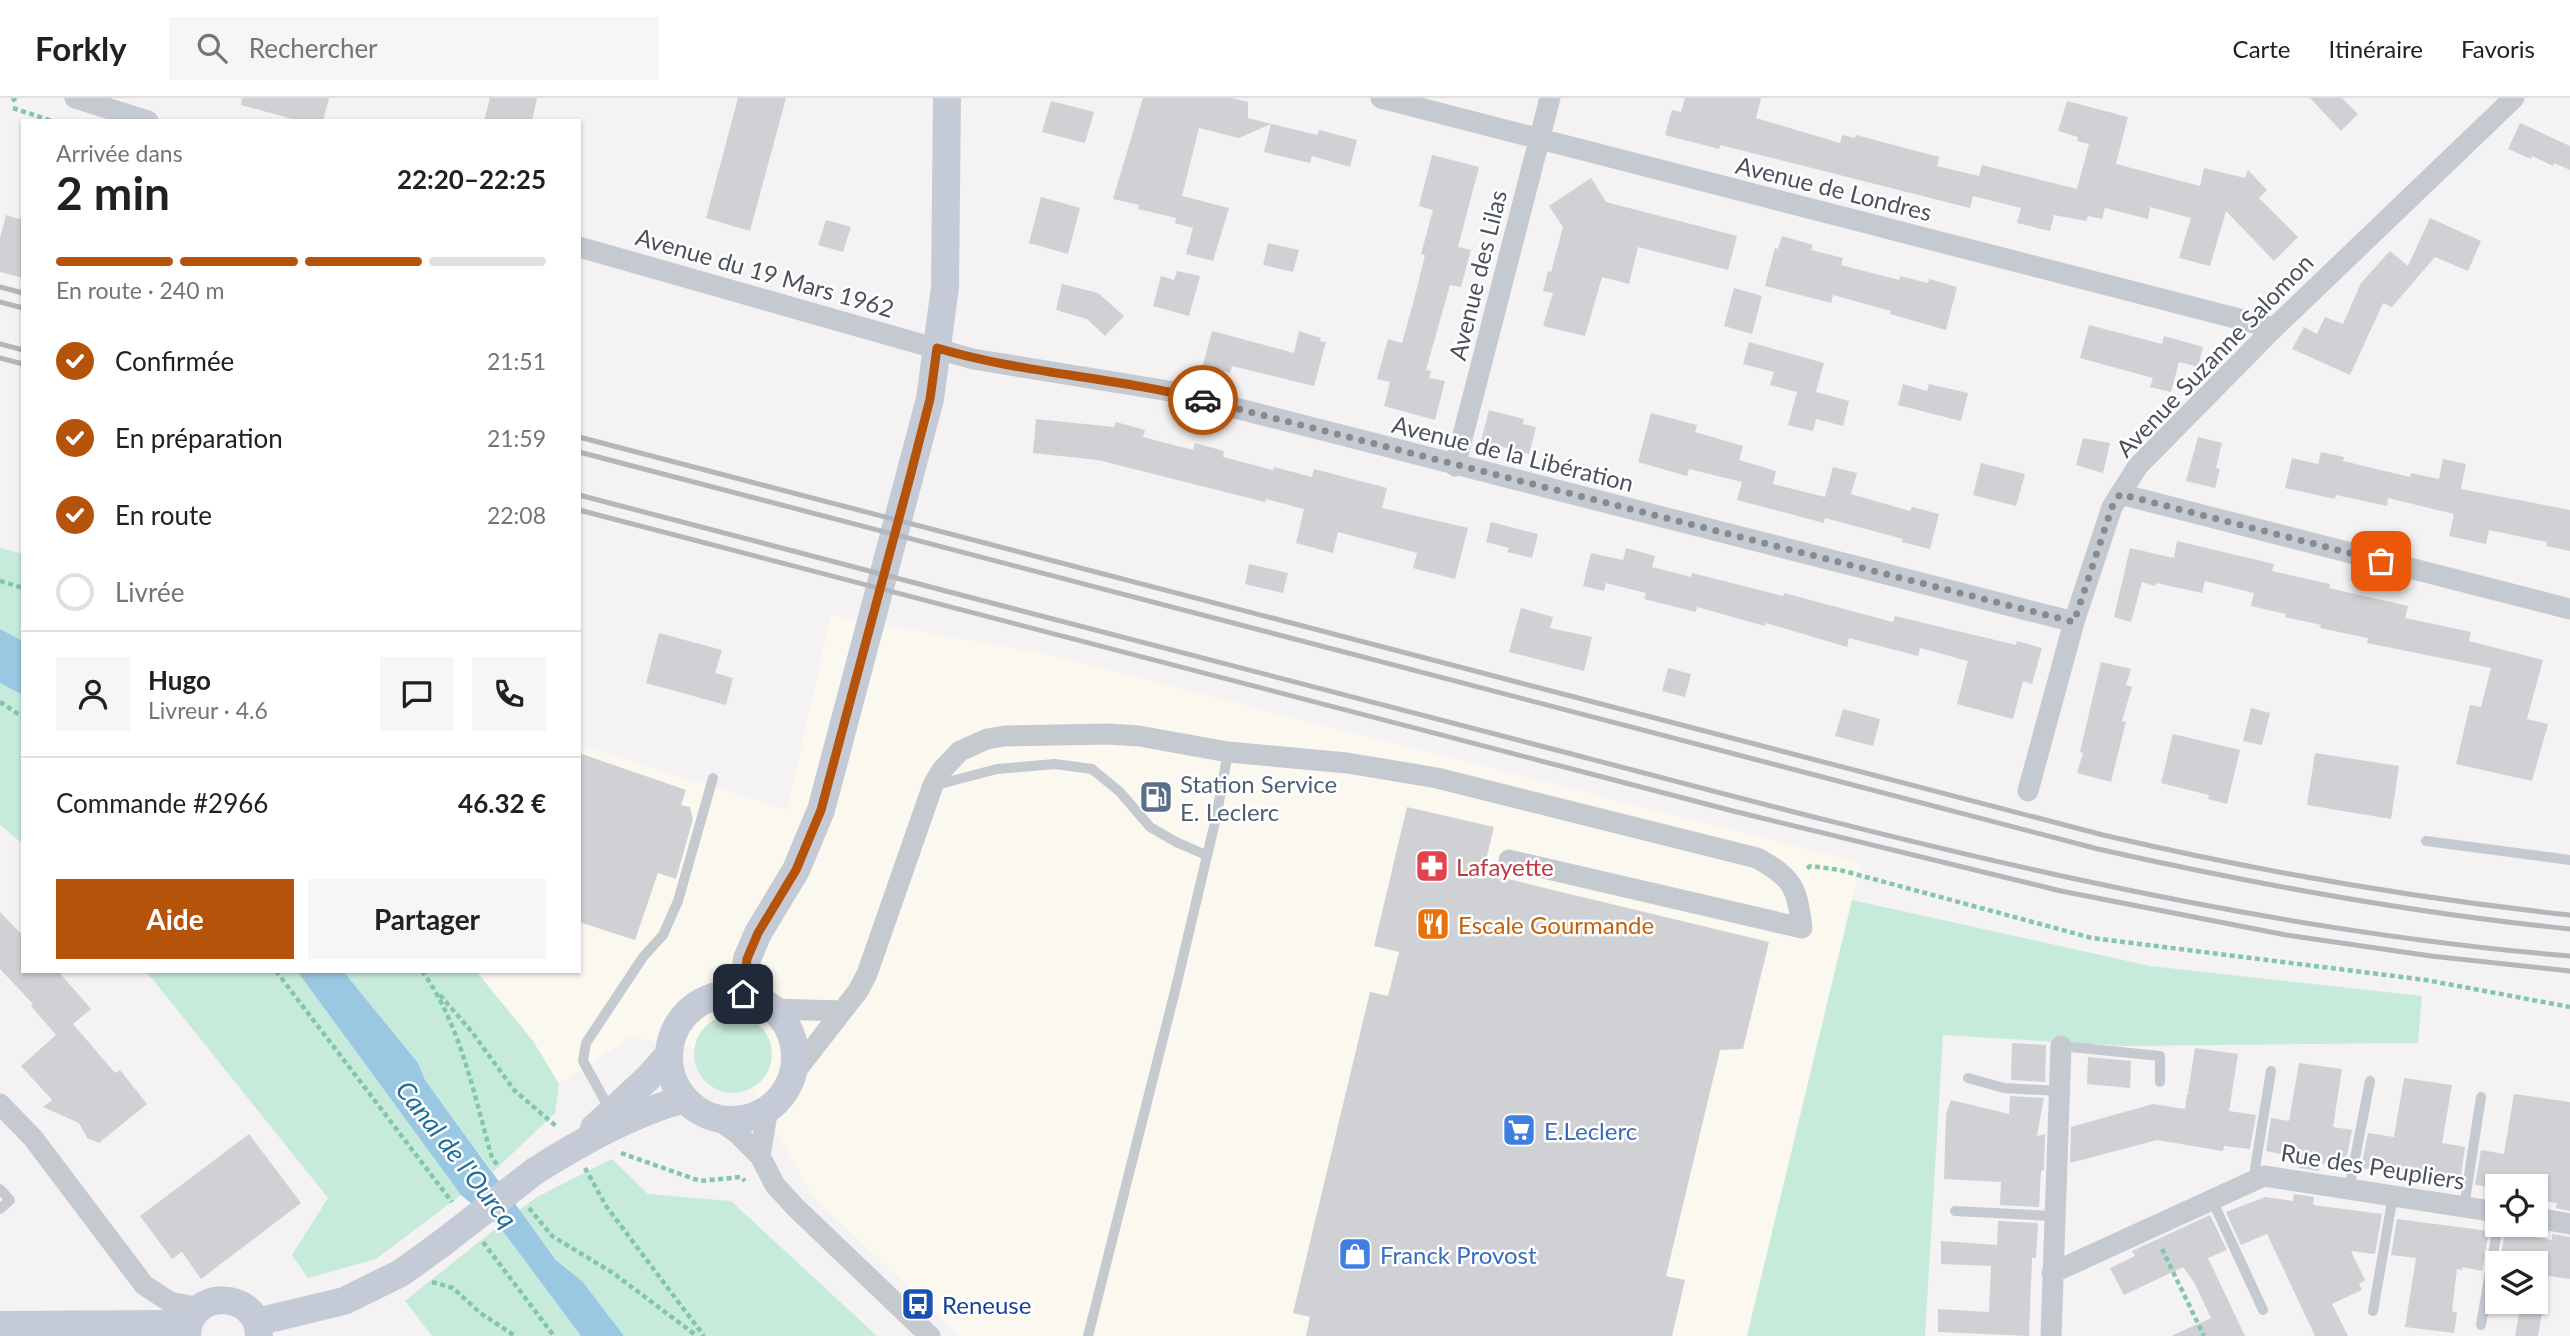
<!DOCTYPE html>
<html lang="fr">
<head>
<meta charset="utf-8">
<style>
	:root { --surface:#fff; --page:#f6f6f6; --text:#202124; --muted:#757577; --line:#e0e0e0; --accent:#b45309 }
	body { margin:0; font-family:Lato,sans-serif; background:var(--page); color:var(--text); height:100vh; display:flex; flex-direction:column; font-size:26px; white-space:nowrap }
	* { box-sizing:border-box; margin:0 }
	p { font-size:23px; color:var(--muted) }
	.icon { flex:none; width:38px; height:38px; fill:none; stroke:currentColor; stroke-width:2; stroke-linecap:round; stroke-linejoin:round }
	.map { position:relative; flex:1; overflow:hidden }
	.panel { position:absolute; left:21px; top:21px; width:560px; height:854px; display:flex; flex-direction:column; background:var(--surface); border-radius:0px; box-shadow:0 2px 5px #0004 }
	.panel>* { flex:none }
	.controls { position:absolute; left:2485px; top:1076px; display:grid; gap:14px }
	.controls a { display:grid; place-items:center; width:63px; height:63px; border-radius:0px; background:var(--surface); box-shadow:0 2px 5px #0004; font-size:35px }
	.pin { position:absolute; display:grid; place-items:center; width:60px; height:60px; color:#fff; margin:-30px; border-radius:14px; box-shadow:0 4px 10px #0006 }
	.courier { position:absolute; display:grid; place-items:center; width:70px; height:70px; margin:-35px; border:5px solid #b45309; border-radius:50%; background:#fff; color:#222; box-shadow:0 2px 9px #0007 }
	.summary em { font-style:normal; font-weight:700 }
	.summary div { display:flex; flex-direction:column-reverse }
	.summary { display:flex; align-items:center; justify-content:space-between; height:119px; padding:0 35px }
	h1 { font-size:46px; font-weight:700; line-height:52px }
	.bar { display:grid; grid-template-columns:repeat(4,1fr); gap:10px 7px; align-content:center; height:84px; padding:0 35px }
	.bar i { height:9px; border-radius:5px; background:var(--line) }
	.bar .active { background:var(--accent) }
	.bar p { grid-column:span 4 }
	.line { display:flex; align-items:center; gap:18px; padding:0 35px; border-top:2px solid var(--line) }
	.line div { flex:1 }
	.round { display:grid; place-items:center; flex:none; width:74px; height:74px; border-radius:0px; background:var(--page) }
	ol { padding:0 35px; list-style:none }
	li { display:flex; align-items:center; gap:21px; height:77px }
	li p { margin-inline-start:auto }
	li .icon { padding:7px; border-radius:50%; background:var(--accent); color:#fff; stroke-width:4 }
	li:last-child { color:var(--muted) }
	li i { width:38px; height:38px; border:4px solid var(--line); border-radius:50% }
	.cta { display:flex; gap:14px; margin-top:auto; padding:14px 35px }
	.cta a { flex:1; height:80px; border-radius:0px; background:var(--accent); color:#fff; font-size:28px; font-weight:700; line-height:80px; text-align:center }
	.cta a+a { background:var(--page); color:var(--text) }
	header { display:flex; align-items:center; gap:42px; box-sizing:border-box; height:98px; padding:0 35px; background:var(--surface); border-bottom:2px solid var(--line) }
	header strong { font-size:33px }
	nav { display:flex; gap:38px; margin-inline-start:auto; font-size:24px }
	.search { width:490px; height:63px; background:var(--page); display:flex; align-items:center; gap:18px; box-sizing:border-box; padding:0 24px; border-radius:0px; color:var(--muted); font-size:26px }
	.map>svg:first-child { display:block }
</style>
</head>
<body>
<header>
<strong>Forkly</strong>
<div class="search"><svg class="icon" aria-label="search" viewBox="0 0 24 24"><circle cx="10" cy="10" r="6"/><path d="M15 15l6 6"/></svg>Rechercher</div>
<nav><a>Carte</a><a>Itinéraire</a><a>Favoris</a></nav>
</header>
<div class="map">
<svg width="2570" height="1238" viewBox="0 0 2570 1238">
	<rect width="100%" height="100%" fill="#f4f2f2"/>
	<path fill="#fbf9ef" d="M831 517 1046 556 1861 765 1747 1238H959L813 1098 732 956 631 939 559 986 533 943 476 873H579V647L787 712Z"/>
	<path fill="#c7ebdb" d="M0 450 23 456V543L0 531Z
		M0 585 23 597V746L0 727Z
		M1852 802 2150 868 2422 898 2418 945 2124 948 1943 937 1925 1238H1747Z
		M146 873H297L461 1097 376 1161 308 1180 292 1157 328 1100Z
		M343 873H476L533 943 559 986 555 1015 493 1074 425 982 418 965Z
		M694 956a39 39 0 1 1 78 0a39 39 0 1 1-78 0Z
		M612 1061 648 1096 731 1103 877 1238H624L583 1184 557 1162 519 1112 537 1099Z
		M499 1128 581 1238H432L405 1203Z"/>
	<path fill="#9ac8e2" d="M0 531 23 543V597L0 585Z
		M297 873H343L418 965 425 982 556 1162 583 1184 624 1238H581L499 1128 461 1097Z"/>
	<path fill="#d0d1d5" d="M242 0H329L323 23H300L241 7Z
		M490 0H537L532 23H484Z
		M738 0H786L750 133 706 120Z
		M1143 0H1232L1248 4V20L1317 37 1319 32 1357 42 1350 69 1312 58 1310 65 1264 54 1271 26 1239 40 1199 30 1182 98 1229 110 1213 163 1186 156 1193 130 1175 125 1176 120 1138 111 1139 107 1113 101Z
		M1685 0H1761L1756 20 1840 45 1842 37 1855 40 1856 37 1939 59 1937 68 1979 78 1982 67 2077 91 2089 46 2077 43 2078 39 2058 33 2067 3 2128 19 2116 66 2200 88 2204 70 2245 80 2248 72 2267 92 2259 100 2298 139 2274 163 2226 113 2210 168 2179 160 2191 120 2150 109 2148 121 2105 110 2102 121 2088 118 2086 123 2054 117 2050 133 2017 125 2021 110 1973 98 1970 110 1720 47 1719 51 1665 37 1672 12 1681 14Z
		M2310 0H2342L2358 16 2341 33Z
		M1051 3 1094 14 1085 45 1042 34Z
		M2520 25 2570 48V72L2554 65 2553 68 2532 58 2531 61 2508 51Z
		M1432 57 1479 69 1458 149 1471 152 1461 189 1450 187 1426 272 1431 273 1429 280 1445 283 1435 322 1384 308 1390 284 1377 281 1388 241 1402 245 1414 202 1425 157 1421 156 1433 112 1419 108Z
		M1591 80 1606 104 1737 138 1728 172 1638 149 1629 186 1602 179 1585 238 1543 228 1553 195 1543 193 1548 173 1551 174 1563 129 1549 108Z
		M1041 99 1080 110 1068 156 1029 145Z
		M6 117 23 122V180L0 174V140Z
		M2430 120 2481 143 2468 173 2435 159 2392 209 2383 205 2350 277 2292 251 2304 229 2317 236 2325 219 2343 226 2361 185 2390 153 2408 168Z
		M826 122 851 129 843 154 818 147Z
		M1782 138 1813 147 1811 152 1843 160 1841 167 1899 182 1900 178 1928 185 1929 181 1957 189 1946 232 1890 216 1891 213 1833 197 1831 205 1765 188 1775 150 1778 151Z
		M1268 145 1299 152 1293 174 1263 167Z
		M1177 173 1200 178 1189 218 1153 208 1161 178 1174 182Z
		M1062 186 1098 195 1124 218 1105 238 1087 221 1056 212Z
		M1734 190 1762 198 1752 236 1724 228Z
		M2089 227 2162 246 2164 238 2203 249 2198 269 2179 264 2171 294 2150 289 2153 280 2080 260Z
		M1212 233 1294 255 1299 233 1321 240 1320 243 1326 244 1314 288 1232 268 1230 275 1203 267Z
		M1749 244 1824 265 1816 294 1849 303 1843 328 1816 321 1813 333 1788 327 1797 294 1770 287 1774 274 1743 266Z
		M1903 286 1927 293 1929 286 1968 295 1961 323 1898 307Z
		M1489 312 1524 321 1523 326 1536 329 1529 356 1499 348 1480 347Z
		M1651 315 1697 327 1695 334 1743 348 1739 362 1776 373 1773 386 1825 399 1833 369 1857 375 1851 396 1910 413 1912 409 1939 416 1930 451 1902 444 1903 441 1825 420 1824 425 1737 402 1742 384 1689 371 1687 378 1638 364Z
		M1036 321 1114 329 1116 324 1145 332 1143 339 1193 352 1195 345 1224 353 1223 359 1273 372 1274 369 1312 379 1314 371 1387 390 1382 410 1468 430 1455 481 1413 470 1417 455 1338 434 1333 455 1296 445 1304 411 1266 401 1265 404 1098 362 1033 355Z
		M2198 339 2222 345 2216 370 2220 371 2215 390 2186 383Z
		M2083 340 2110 345 2103 375 2076 367Z
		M2321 354 2344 359 2343 363 2410 379 2411 375 2439 381 2443 361 2466 366 2461 391 2570 412V453L2546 448 2547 444 2489 432 2486 446 2449 438 2454 416 2388 400 2387 408 2336 397 2335 401 2285 390 2292 360 2318 366Z
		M1981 365 2025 376 2016 408 1973 397Z
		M1491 424 1538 436 1532 460 1507 454 1509 450 1486 444Z
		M2177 443 2274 466 2272 473 2330 486 2329 490 2408 508 2405 520 2471 534 2469 543 2543 562 2527 621 2548 626 2532 683 2456 666 2470 607 2481 609 2491 570 2367 545 2368 540 2320 530 2321 527 2285 519 2286 516 2251 508 2254 495 2205 483 2202 495 2156 485 2155 488 2142 484 2131 524 2114 519 2130 450 2174 460Z
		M1626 450 1655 458 1652 469 1691 479 1692 475 1783 498 1784 495 1893 524 1895 518 2016 547 2017 543 2042 550 2032 586 2023 583 2013 621 1957 606 1968 563 1920 550 1918 558 1849 540 1847 549 1766 525 1765 528 1697 509 1696 514 1644 501 1646 495 1606 485 1604 493 1583 488 1591 455 1623 462Z
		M1249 466 1288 475 1283 495 1245 486Z
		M1521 510 1553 519 1550 530 1592 539 1584 573 1509 554Z
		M659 535 722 552 715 575 733 580 726 607 646 585Z
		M2101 564 2131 571 2126 587 2132 589 2122 623 2126 624 2111 684 2077 675 2083 655 2080 654Z
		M1668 570 1691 576 1685 599 1662 593Z
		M2251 610 2270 615 2262 647 2243 643Z
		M1843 611 1880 621 1873 648 1835 638Z
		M2173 636 2240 652 2227 706 2208 701 2209 697 2161 685Z
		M579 655 686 692 681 707 690 709 693 721 676 781 658 775 635 842 579 824Z
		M2315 655 2399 668 2391 721 2307 707Z
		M1407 709 1494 729 1483 775 1769 844 1743 951 1720 952 1666 1178 1685 1182 1672 1238H1306L1310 1219 1293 1215 1370 894 1388 898 1399 854 1374 848Z
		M0 814 23 838V873H58L91 911 73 926 115 975 120 972 147 1006 99 1045 87 1040 79 1025 43 1009 52 1002 21 968 56 937 31 908 33 906 0 871Z
		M2012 945 2046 947 2045 984 2011 982Z
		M2195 950 2238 956 2229 1013 2256 1017 2250 1051 2224 1048 2223 1053 2157 1042 2070 1065 2071 1029 2153 1006 2185 1011 2187 996 2191 995H2188Z
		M2088 959 2131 963 2130 990 2087 986Z
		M2299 965 2342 971 2333 1029 2352 1032 2345 1068 2320 1065 2319 1073 2299 1070 2301 1060 2266 1053 2271 1020 2289 1023Z
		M2404 980 2452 987 2442 1045 2465 1049 2460 1085 2449 1083V1089L2412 1083 2413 1077 2361 1070 2368 1035 2394 1039Z
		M2514 996 2570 1004V1113L2556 1110 2557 1105 2544 1103 2545 1097 2536 1096V1088L2497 1090 2475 1087 2481 1052 2504 1056Z
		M2010 998 2044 1000 2037 1038 2045 1036 2044 1072 2041 1073 2039 1109 2000 1107 2001 1084 1944 1081 1946 1016 1951 1002 2009 1016Z
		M249 1036 301 1105 201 1181 182 1154 172 1161 140 1118Z
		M2294 1096 2314 1099 2313 1107 2382 1116 2375 1156 2351 1153 2365 1182 2359 1186 2362 1192 2332 1206 2348 1238H2315L2267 1136 2241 1147 2226 1114 2265 1099 2293 1103Z
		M2210 1117 2227 1152 2208 1160 2245 1238H2171L2211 1220 2194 1184 2183 1169 2124 1197 2110 1170 2135 1158 2132 1153Z
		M2397 1121 2489 1133 2482 1173 2462 1169V1172L2457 1171 2452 1213 2457 1215 2454 1235 2405 1229 2416 1160 2391 1157Z
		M1998 1123 2038 1125 2036 1160H2032L2029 1238 1938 1234V1211L1989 1214 1991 1168 1941 1166V1143L1997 1147Z
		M2505 1135 2552 1142V1136L2570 1139V1181L2548 1178 2538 1238H2515L2521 1204H2536V1166H2499Z"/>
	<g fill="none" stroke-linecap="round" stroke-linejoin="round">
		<path stroke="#83c5af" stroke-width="4.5" stroke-dasharray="5 3.5" stroke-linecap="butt" d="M12 3 16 0
			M13 10 52 23
			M0 483 23 490
			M0 604 23 619
			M1807 770 1811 768 1840 772 2092 840 2426 882 2570 909
			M276 873 452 1104
			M422 873C461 927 474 997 492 1060L499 1069
			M440 897 472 934 514 992 557 1029
			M621 1055 700 1083 741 1079 745 1083
			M585 1070 606 1108 704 1238
			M529 1110 552 1138 613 1175 697 1238
			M483 1144 554 1238
			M2162 1151 2204 1238
			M432 1184 453 1190 479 1214 515 1238"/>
		<path stroke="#c5cad1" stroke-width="10" d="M936 687 997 671 1055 666 1092 671 1120 694 1150 729 1176 744 1206 757
			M2426 743 2570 762
			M2061 948 2160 958V984
			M1968 980 2004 990 2059 993
			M610 1012 583 963 586 945 643 859 663 837 678 803 713 680
			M2255 1082V1070L2271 973
			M0 1091 10 1102 0 1111
			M2349 1091 2370 983
			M2212 1102 2263 1212
			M2464 1109 2481 999
			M1955 1113 2054 1118
			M2373 1213 2393 1098
			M2481 1227 2498 1127
			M1088 1238 1176 889 1216 720 1228 654"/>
		<path stroke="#c5cad1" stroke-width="21" d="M75 0 148 23
			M1381 0 2274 230
			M579 149 973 261 1169 293 2074 524
			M1455 368 1550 0
			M2120 396 2570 511
			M2028 693 2074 524 2112 409 2138 368 2274 230 2514 0
			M774 911 841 913
			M791 979 858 893 867 876 933 687 942 672 960 653 987 641 1005 638 1109 636 1139 638 1228 654 1347 665 1437 680 1757 760C1793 780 1797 789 1802 830L1509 762
			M0 1006 33 1040 144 1187 170 1204 200 1210
			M714 1019 738 1036 760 1058 775 1087 795 1109 930 1238
			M760 1058 768 1010
			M2536 1120 2570 1126
			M2052 1175 2264 1078 2497 1114
			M2051 1238 2061 948"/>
		<path stroke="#c5cbd6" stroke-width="28" d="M743 896 747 861 758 835 796 772 821 712 930 301 945 189 947 0
			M669 959a63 63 0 1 1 126 0a63 63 0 1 1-126 0Z
			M594 1030 647 981 668 958
			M535 1073C581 1044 632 1015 685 1001
			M257 1224 344 1203 401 1175 441 1146
			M0 1227 164 1226 187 1231
			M187 1238C187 1190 259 1191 259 1238"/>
		<path stroke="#b5b6bb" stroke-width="5" d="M0 189 23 195
			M0 204 23 210
			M0 246 23 252
			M0 260 23 266
			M579 339 2103 737C2257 773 2412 800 2570 817
			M579 354 2098 751C2254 786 2411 815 2570 831
			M579 397C907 483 1236 569 1564 654 1895 741 2227 830 2570 858
			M579 412 1733 713 2061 793 2286 837 2431 858 2570 873"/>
		<path stroke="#c5cbd6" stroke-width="28" d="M441 1146 535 1073"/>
	</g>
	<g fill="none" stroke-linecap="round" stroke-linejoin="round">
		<path stroke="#878a91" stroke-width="7" stroke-dasharray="0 12.6" d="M1203 302 2074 524 2112 409 2120 396 2381 463"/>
		<path stroke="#b45309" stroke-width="9" d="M743 896 747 861 758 835 796 772 821 712 910 379 930 301 937 250C1024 276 1116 279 1203 302"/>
	</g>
	<defs>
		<symbol id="fuel-square" viewBox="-11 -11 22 22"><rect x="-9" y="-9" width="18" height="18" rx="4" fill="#5c6f8a" stroke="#fff"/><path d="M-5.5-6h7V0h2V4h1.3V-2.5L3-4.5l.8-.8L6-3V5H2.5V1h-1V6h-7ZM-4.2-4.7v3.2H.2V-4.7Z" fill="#fff"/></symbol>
		<symbol id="pharmacy-square" viewBox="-11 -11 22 22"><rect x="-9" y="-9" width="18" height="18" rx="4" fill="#e0444e" stroke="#fff"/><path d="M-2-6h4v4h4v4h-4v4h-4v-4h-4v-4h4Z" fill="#fff"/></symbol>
		<symbol id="restaurant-square" viewBox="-11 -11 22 22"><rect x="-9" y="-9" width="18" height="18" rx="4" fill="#e8710a" stroke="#fff"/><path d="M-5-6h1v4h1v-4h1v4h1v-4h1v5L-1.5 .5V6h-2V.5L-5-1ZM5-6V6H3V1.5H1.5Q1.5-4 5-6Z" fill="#fff"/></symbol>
		<symbol id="supermarket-square" viewBox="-11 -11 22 22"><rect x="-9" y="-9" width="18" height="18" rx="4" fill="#3f7fe0" stroke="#fff"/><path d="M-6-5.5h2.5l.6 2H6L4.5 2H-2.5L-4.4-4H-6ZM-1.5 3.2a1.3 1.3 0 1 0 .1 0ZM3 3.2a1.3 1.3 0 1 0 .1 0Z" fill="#fff"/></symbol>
		<symbol id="shop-square" viewBox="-11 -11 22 22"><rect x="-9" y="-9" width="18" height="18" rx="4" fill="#3f7fe0" stroke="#fff"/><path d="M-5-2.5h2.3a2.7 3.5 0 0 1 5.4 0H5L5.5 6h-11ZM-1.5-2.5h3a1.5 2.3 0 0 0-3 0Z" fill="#fff"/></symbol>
		<symbol id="bus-square" viewBox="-11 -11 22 22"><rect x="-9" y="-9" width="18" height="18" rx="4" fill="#1a4fb4" stroke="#fff"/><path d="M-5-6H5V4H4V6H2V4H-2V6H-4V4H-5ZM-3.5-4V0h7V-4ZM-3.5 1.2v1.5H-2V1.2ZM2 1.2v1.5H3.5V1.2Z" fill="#fff"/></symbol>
	</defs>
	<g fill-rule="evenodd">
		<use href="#fuel-square" x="1137" y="680" width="38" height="38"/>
		<use href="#pharmacy-square" x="1413" y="749" width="38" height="38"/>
		<use href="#restaurant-square" x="1414" y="807" width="38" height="38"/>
		<use href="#supermarket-square" x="1500" y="1013" width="38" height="38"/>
		<use href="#shop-square" x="1336" y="1137" width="38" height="38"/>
		<use href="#bus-square" x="899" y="1187" width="38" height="38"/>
	</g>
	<g text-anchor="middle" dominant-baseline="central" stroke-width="5" stroke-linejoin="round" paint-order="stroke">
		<g font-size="24" fill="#4c525d" stroke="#fff">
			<text transform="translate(1834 90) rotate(14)">Avenue de Londres</text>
			<text transform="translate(765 174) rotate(16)">Avenue du 19 Mars 1962</text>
			<text transform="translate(1477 177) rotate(-76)">Avenue des Lilas</text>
			<text transform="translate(2214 257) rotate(-46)">Avenue Suzanne Salomon</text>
			<text transform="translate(1513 355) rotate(14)">Avenue de la Libération</text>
			<text transform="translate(2373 1068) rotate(9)">Rue des Peupliers</text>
		</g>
		<g font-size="24" fill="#4e5e75" stroke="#fff" text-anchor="start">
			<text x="1180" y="685">Station Service<tspan x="1180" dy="28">E. Leclerc</tspan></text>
		</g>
		<g font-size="24" fill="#be3a42" stroke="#fff" text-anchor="start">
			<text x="1456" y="768">Lafayette</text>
		</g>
		<g font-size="24" fill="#c56008" stroke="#fff" text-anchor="start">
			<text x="1458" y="826">Escale Gourmande</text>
		</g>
		<g font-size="24" fill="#366cbe" stroke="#fff" text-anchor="start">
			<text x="1544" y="1032">E.Leclerc</text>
			<text x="1380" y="1156">Franck Provost</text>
		</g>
		<g font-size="24" fill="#164399" stroke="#fff" text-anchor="start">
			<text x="942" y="1206">Reneuse</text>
		</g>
		<g font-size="26" font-style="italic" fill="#1f6f9d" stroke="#fff">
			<text transform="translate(457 1056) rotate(52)">Canal de l'Ourcq</text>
		</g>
	</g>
</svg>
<div class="controls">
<a><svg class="icon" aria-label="locate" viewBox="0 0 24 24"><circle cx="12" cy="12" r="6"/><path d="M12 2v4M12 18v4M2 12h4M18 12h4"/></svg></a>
<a><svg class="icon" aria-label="layers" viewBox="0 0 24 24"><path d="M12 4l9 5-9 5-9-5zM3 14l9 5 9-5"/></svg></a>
</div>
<div class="pin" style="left:2381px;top:463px;background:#ea580c"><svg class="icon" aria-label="bag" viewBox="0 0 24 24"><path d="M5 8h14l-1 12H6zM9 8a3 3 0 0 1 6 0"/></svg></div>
<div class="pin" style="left:743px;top:896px;background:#1f2937"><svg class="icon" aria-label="home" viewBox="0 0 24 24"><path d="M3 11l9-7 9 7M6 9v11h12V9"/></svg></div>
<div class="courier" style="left:1203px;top:302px"><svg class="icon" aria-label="car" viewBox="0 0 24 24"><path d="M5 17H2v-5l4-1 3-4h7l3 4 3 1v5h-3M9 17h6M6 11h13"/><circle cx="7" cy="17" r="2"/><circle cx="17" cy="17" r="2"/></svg></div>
<section class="panel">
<div class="summary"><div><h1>2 min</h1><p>Arrivée dans</p></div><em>22:20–22:25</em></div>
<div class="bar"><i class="active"></i><i class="active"></i><i class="active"></i><i></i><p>En route · 240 m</p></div>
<ol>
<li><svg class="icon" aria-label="check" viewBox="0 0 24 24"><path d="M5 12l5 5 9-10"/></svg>Confirmée<p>21:51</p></li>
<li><svg class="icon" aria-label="check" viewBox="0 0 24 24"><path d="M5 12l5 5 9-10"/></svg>En préparation<p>21:59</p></li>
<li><svg class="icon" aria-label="check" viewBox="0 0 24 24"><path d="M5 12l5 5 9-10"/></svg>En route<p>22:08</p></li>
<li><i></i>Livrée</li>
</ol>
<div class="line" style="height:126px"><a class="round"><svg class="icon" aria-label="person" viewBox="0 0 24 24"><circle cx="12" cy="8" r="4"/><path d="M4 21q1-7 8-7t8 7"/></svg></a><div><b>Hugo</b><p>Livreur · 4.6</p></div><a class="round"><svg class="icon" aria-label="chat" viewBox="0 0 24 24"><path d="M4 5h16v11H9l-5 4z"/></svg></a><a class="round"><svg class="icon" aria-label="phone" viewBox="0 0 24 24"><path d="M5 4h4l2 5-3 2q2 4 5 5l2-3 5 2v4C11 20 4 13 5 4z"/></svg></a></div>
<div class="line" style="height:91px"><div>Commande #2966</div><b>46.32 €</b></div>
<div class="cta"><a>Aide</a><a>Partager</a></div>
</section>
</div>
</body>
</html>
